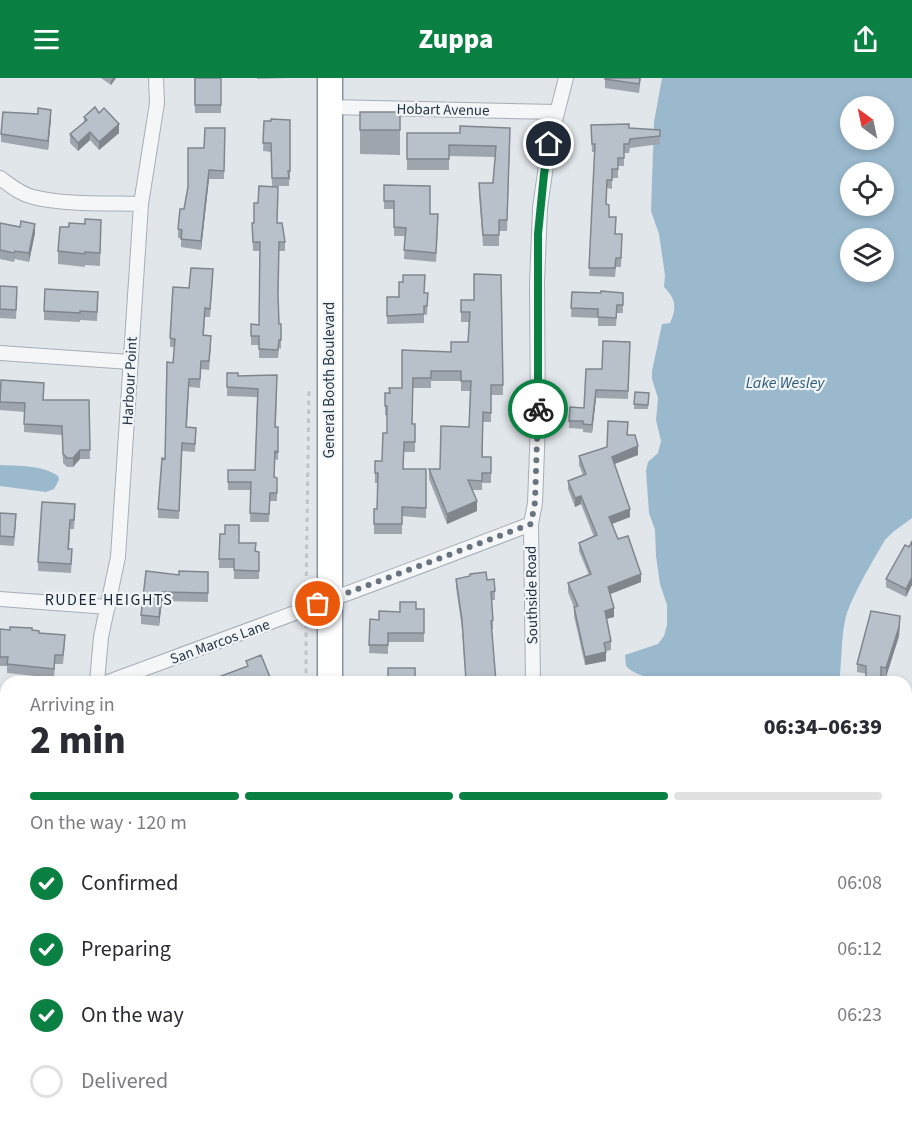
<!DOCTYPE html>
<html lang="en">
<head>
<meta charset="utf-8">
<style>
	:root { --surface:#fff; --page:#f7f7f7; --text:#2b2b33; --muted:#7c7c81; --line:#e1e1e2; --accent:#0b8043 }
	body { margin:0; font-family:"Source Sans 3",sans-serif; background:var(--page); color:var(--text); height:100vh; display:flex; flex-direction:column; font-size:22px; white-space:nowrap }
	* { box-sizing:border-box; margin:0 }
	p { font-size:20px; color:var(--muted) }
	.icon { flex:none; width:33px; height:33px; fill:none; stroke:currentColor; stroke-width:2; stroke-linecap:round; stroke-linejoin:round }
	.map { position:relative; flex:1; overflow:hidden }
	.details { position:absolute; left:0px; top:598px; width:912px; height:452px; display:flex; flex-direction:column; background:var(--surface); border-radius:18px 18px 0 0; box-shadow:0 3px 9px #0003 }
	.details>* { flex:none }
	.needle { width:39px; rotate:327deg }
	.buttons { position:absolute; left:840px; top:18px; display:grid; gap:12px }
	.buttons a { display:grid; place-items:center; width:54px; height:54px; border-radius:50%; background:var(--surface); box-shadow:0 3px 9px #0003; font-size:30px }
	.pin { position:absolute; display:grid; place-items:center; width:51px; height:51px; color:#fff; margin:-26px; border:3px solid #fff; border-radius:50%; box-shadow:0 2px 6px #0007 }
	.courier { position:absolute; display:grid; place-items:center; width:60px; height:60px; margin:-30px; border:4px solid #0b8043; border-radius:50%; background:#fff; color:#222; box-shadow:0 2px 8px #0007 }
	.headline em { font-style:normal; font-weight:800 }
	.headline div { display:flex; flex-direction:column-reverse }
	.headline { display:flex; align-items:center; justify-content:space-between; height:102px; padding:0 30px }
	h1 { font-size:39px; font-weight:800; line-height:45px }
	.bar { display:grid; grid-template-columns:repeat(4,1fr); gap:9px 6px; align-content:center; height:72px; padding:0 30px }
	.bar i { height:8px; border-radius:4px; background:var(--line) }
	.bar .on { background:var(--accent) }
	.bar p { grid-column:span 4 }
	ol { padding:0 30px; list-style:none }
	li { display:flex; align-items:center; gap:18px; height:66px }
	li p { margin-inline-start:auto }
	li .icon { padding:6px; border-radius:50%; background:var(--accent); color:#fff; stroke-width:4 }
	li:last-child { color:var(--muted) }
	li i { width:33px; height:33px; border:3px solid var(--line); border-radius:50% }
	header { display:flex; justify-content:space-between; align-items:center; height:78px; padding:0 30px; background:var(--accent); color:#fff; font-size:27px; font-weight:800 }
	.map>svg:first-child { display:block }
</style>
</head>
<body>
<header><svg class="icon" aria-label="menu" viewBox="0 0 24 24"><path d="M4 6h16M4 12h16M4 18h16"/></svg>Zuppa<svg class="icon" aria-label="share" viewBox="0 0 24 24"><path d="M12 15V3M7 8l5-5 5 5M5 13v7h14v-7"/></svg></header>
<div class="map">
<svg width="912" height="1049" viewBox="0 0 912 1049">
	<rect width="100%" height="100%" fill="#e1e6eb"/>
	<path fill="#9ab9cd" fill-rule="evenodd" d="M662 0H912V440L893 454 885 462C874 481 849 522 845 543 841 561 842 584 839 604H654C646 597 634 597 626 588L625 577 658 566 664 558 667 547V527L660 506 656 478 655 452 649 435 646 393 648 384 658 375 661 363 656 342 658 320 652 301V293L662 246 670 245C677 230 676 221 664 209L665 197 659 156 651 133 654 44ZM850 28H884V62H850ZM850 94H884V128H850ZM850 160H884V194H850Z
		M0 387C18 388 43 387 58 398L59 402 54 411 46 414 0 408Z"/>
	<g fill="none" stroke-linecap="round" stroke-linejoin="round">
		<defs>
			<path id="street" d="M329 29 557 34
				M0 100C10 107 20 116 33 119 64 127 108 125 141 126
				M0 275 130 284
				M0 521 108 529
				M97 604 101 559 118 479 141 126 157 25 156 0
				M108 604C249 552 391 500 531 446
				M533 604 531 446 535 425 538 346 537 205 540 130 549 66 566 0
				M414 1049 422 1044"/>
			<path id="highway" d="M330 0V604
				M334 1044V1049"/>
		</defs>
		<use href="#street" stroke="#a6aeb6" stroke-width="16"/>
		<use href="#highway" stroke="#8795a2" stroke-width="27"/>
		<path stroke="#bfc4c9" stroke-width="3" stroke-dasharray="4.5 4.5" stroke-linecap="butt" d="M306 516 309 309
			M306 604V543
			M308 1044 309 1049"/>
		<use href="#street" stroke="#f4f6f8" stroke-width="14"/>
		<use href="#highway" stroke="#fff" stroke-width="24"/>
	</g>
	<path fill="#9ea5ad" d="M101 0H116L111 7Z
		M194 0H221V35H195Z
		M257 0H289L257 1Z
		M605 0H641L639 15 605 10Z
		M360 34H400V77L360 76Z
		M99 35 119 55 99 72 90 62 78 73 70 65V56L84 44V39Z
		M51 40 48 72 1 64V56Z
		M290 42V102H289V108H272L271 74 263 73 264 43Z
		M591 47 660 52V66L630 70 629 75H624V88H618V100H612V111L607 110 606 126 609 139 615 156H622L621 189H616L615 199 589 198 595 74H592Z
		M225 50 224 101H209L201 172 181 169V160H178V151L204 70Z
		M407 55 510 61 507 153H499V168H483L479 116V105H493L495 79 449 78V92H407Z
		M384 107 430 136 438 145 436 184 404 181 405 158H394V131H384Z
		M0 145 35 155 29 184 15 181 14 184 0 181Z
		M252 145H278L285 164V173H279L278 220 279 246 281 255V271L279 270 278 280H259V267H251V246L259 247 260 173H253Z
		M101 155 100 188 85 187V189L58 186V173Z
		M501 197 503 317H491V344H483V379H491V405H482V412H472L477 433 447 446 429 401V391H440L469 349 470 313H461V303H431V310H413L412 346H415V374H404L403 391H426V440L402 438V456H374V431H377L378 405H375V383H382L387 355V338L385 337V315H390L402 310V272L451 274 468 264 469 244H461V222H474Z
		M213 200 210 239H205L204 257 211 267 209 292 201 291 200 310 189 309 187 349 196 358 195 374 182 373 179 441 158 440V431L165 381 174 269H170V260L189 210Z
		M0 208 17 218 16 241 0 240Z
		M572 214 601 215H623V235H617L616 248H598V240L571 239Z
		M425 215H428L427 237 424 236V245L387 246V238Z
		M98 223 97 243 80 242V244L44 242V233Z
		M630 264 628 321 596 320 592 355 583 354V351L569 350V343L584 330 602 291Z
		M227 295 238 298 277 297 276 349H278V382L275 381 274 399 277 400V423H270L269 444H250L251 412H228V392H255L257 319 227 318Z
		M0 309 44 322H89L90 381H80L73 389H67L63 385 62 357 24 354V334L0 332Z
		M635 314 649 315 648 331H634Z
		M627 357 638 377 614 386 630 439 612 446 618 461 641 504 610 516 614 539 607 541 611 563V572L605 573 606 583 585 587 574 538V529L568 514V505L589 497 579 473V465L594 459 581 426 575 429 568 411V403L583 397 579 387V378L607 369Z
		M0 435 16 445 14 468 0 467Z
		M75 435 74 451H70L69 471 72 479 71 495 38 493V484Z
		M220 456 256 473 259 474V501H234V490H219Z
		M909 469 906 519 886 509V501Z
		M146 493 179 497 208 494V524L162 523 159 548 141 546V537Z
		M456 501 495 513V522H491L493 542V551H491L496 604H466L462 551 456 509Z
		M416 531H424V564H388V576L369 575 370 541 379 542 400 534Z
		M900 547 899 558 886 599 857 594V586Z
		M0 551 32 552 65 565 63 586H55L54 600 7 595V588H0Z
		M491 1044H530L523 1049H491Z
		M541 1044H568V1047L565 1049H545Z
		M623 1044H654L650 1049H629Z
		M807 1044V1049H713Z"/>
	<path fill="#81868d" d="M113 0H116L111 7V3Z
		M51 32V40L48 72V63Z
		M119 46V55L99 72V64Z
		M90 54V62L78 73V65Z
		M209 92V101L201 172V163Z
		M35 146V155L29 184V175Z
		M596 312V320L592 355V347Z
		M638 368V377L612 387V379Z
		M80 372V381L73 389V380Z
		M581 418V426L575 429V420Z
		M477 423V433L447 446V436Z
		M630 431V439L609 447V439Z
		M641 496V504L608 517V509Z
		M912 499V507L906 519V511Z
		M162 514V523L159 548V539Z
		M614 530V539L605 541V533Z
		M900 538 899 558 886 599V590Z
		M606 574V583L585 587V579Z
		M912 847V855L906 858V849Z
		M912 907V916L907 918V909Z
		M517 1044H530L523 1049H509Z
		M561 1044H568V1047L565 1049H554Z
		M647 1044H654L650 1049H642Z"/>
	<path fill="#b8c0c9" stroke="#81868d" stroke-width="1.5" d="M195 0H221V27H195Z
		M605 0H640L639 6 605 1Z
		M95 29 99 35 104 30 119 46 99 64 90 54 78 65 70 56 87 42 84 39Z
		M38 30 51 32 48 63 1 56 3 34 38 36Z
		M360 34H400V52H360Z
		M271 41 290 42V93H288L289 100H272L271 65H263L264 43H271Z
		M629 46V50L660 52V58L630 61 629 66H624V80H618V91H612V102H607L606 126 609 127V139H616L615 156H622L621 180H616L615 190H589L595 66H592L591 47Z
		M460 48 510 50 507 142H499V157H483L479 105H493L496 68 449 67V81H407V55H460Z
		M205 50H225L224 93 209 92 201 163 181 161 182 152 178 151 180 131H184L188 109V70H204Z
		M384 107 430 108V136H438L436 175 404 172 406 150 394 149V123H384Z
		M259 108 278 109 277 145H282L285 164H279L278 216 279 246H281V262H279L278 272 259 271V258H251V246L259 247 260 164H253L252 145H254V125H258Z
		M85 141 101 142 100 175 85 174V176L58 173 60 149H69V145L85 146Z
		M21 143 35 146 29 175 15 173 14 175 0 172V145L20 149Z
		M191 190 213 191 210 231 205 230 203 257 211 258 209 283H201L200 301H189L186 349 196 350 195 366 182 365 179 433 158 431 162 380 165 381 167 284 173 285 175 261 170 260 173 209 189 210Z
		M474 196 501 197 503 307H491V335L483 334 482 379H491V395H482V403L468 402 477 423 447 436 429 391H440L441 348 469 349 471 303H461V293H431V300H413L412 346H415V364H404L403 391H426V430L402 429V446H374V431H377L378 395H375V383H382L383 355H387V328H385V315H390L389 310H402V272L451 274V264H468L470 234H461V222H474Z
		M403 197H425L424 215H428L427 228H424V236L387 238V219H399V204H403Z
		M0 208 17 209 16 232 0 231Z
		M45 211 98 214 97 234 80 233V235L44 233Z
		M601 213 623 215V227H617L616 240 598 239V231L571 230 572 214 601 215Z
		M603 263 630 264 628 313 596 312 592 347 583 346V343H569L570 329 584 330 586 291H602Z
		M227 295H238V298L277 297 275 349H278V374L275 373 274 399 277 400V415H270L269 436 250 435 251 404H228V392H255L258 311 227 309Z
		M1 302 44 305 43 322H89L90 372H80L73 380H67L63 376 62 348 24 346 25 325 0 324Z
		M635 314 649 315 648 327 634 326Z
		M608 343 628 344 627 357H635L638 368 612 379 630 431 609 439 618 461 628 458 641 496 608 509 614 530 605 533 611 563 604 565 606 574 585 579 574 529 578 528 568 505 591 496 579 465 597 457 581 418 575 420 568 403 586 396 579 378 607 369Z
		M42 424 75 426 74 442H70L68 471H72L71 486 38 484Z
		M0 435 16 436 14 459 0 458Z
		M225 447H239V465H256L255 473 259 474V493L234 492V481H219L220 456H225Z
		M912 463V499L906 511 886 501 905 467 909 469Z
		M146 493 179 497V493L208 494V515L162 514 159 539 141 537Z
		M486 494 487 502 494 501 495 513 491 514 493 542 491 543 496 604H470V602L466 603 462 542 456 501 470 498V496Z
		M400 524H416V531H424V555H388V567H369L370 541 379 542V533L400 534Z
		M871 533 900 538 899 549 886 590 881 589V604H866V588L857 586Z
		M10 549 32 550V552L39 553V555L65 557 63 577H55L54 591 7 586 8 579H0V551L10 552Z
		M261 577 272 604H215L213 601 248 588 246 583Z
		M388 590H415V604H388Z
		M909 759 912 769V847L906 849V760Z
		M906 852 912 866V907L907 909 906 906Z
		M452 1044H473L477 1049H454L451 1045Z
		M494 1044H517L509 1049H497Z
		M548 1044H561L554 1049H551Z
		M633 1044H647L642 1049H639Z
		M713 1044H807V1045L769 1049H713Z"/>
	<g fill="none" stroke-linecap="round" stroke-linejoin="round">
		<path stroke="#69747e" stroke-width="6" stroke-dasharray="0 10.8" d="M318 526 531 446 535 424 538 331"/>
		<path stroke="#0b8043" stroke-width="8" d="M538 331V156L544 96 549 66"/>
	</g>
	<g text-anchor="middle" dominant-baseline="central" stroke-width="4.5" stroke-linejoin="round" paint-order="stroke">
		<g font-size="15" fill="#283644" stroke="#f1f5f8">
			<text transform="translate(443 32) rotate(1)">Hobart Avenue</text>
			<text transform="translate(329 302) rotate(-90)">General Booth Boulevard</text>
			<text transform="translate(130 303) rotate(-87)">Harbour Point</text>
			<text transform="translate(532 517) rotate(-91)">Southside Road</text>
			<text transform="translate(220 564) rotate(-20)">San Marcos Lane</text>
		</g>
		<g font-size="16" font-style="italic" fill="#2f5b7a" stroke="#f1f5f8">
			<text x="785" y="305">Lake Wesley</text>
		</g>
		<g font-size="16" letter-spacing="1.5" fill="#1a2634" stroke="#f1f5f8">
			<text x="109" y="522">RUDEE HEIGHTS</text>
		</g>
	</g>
</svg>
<div class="buttons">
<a><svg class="needle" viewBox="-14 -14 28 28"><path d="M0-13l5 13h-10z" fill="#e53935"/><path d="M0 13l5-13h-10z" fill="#7c7c81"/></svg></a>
<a><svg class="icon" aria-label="locate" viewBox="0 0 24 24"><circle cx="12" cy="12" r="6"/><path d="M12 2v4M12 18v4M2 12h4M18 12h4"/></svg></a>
<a><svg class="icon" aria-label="layers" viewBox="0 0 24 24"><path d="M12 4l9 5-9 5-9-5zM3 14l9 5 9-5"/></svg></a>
</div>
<div class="pin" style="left:318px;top:526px;background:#ea580c"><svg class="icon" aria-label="bag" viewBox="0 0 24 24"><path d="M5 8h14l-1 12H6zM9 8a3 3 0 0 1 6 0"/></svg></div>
<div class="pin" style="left:549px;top:66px;background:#1f2937"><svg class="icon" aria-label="home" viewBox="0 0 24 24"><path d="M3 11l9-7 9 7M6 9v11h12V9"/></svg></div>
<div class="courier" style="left:538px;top:331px"><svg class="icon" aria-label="bike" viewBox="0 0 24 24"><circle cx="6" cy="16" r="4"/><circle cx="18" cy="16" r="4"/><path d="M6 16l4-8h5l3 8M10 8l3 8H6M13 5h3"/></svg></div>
<section class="details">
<div class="headline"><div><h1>2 min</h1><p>Arriving in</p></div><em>06:34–06:39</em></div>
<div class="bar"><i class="on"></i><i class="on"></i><i class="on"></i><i></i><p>On the way · 120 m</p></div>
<ol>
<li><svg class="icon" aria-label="check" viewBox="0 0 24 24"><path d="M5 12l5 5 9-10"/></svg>Confirmed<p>06:08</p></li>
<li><svg class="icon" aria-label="check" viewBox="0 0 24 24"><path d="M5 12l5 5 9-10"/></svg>Preparing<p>06:12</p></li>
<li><svg class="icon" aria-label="check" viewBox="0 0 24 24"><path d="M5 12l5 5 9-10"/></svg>On the way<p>06:23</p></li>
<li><i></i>Delivered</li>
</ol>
</section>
</div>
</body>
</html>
